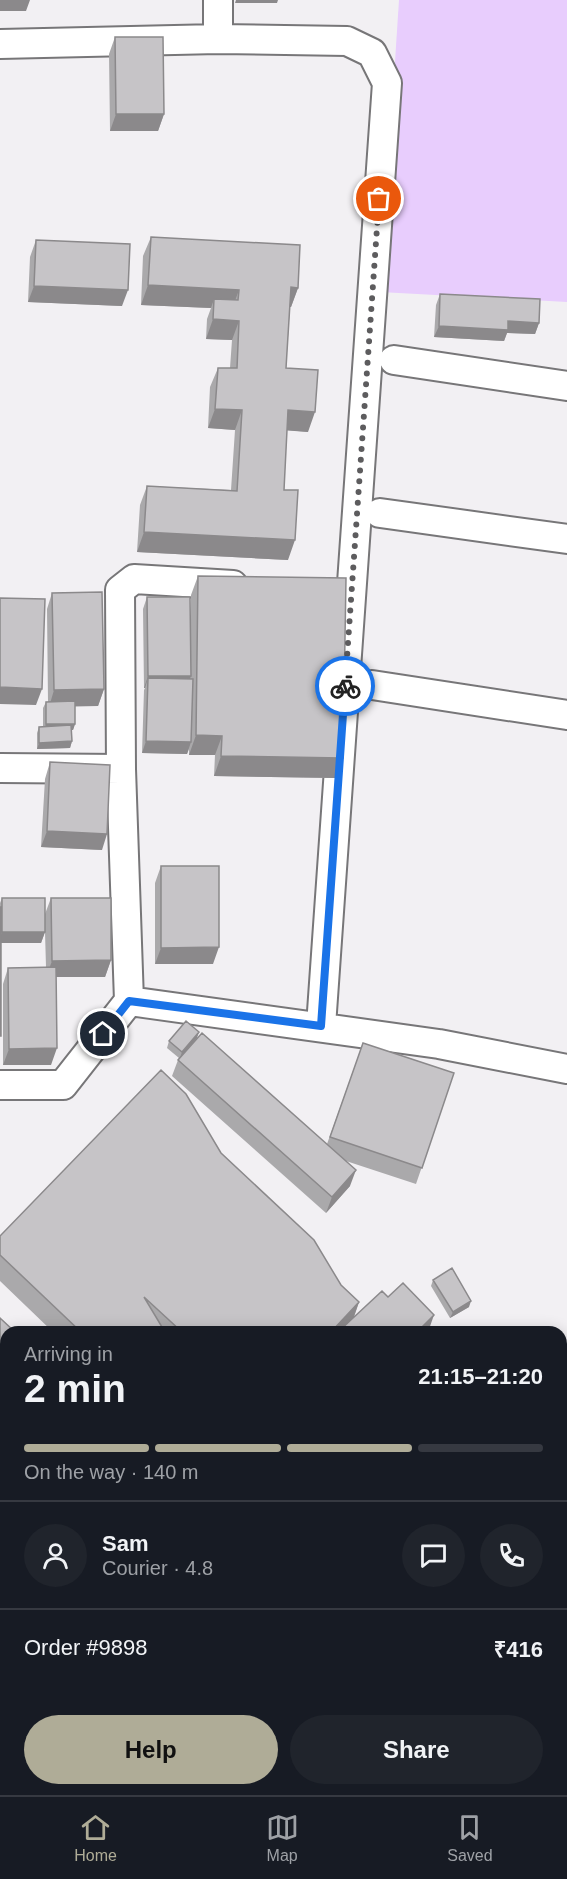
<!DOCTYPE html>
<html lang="en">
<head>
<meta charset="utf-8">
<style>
	:root { --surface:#171b24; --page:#20242c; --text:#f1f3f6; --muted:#9ea1a6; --line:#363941; --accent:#afac97 }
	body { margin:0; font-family:Helvetica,sans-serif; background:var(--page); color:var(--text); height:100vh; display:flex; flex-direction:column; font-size:22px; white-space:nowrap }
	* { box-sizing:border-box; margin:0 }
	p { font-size:20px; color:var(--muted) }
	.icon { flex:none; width:33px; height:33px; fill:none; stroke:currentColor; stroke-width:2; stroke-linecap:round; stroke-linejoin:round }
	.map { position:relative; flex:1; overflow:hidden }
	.sheet { position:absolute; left:0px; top:1326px; width:567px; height:470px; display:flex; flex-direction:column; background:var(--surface); border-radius:18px 18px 0 0; box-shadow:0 3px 15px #0003 }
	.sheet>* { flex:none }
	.pin { position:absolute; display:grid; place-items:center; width:51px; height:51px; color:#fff; margin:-26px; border:3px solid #fff; border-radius:50%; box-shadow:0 2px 6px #0007 }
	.courier { position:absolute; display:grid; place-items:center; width:60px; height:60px; margin:-30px; border:4px solid #1a73e8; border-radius:50%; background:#fff; color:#222; box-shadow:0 2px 8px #0007 }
	.head em { font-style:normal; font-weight:700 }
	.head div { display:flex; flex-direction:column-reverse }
	.head { display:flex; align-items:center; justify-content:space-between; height:102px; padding:0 24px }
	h1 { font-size:39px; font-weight:700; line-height:45px }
	.bar { display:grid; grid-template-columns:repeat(4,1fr); gap:9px 6px; align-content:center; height:72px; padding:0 24px }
	.bar i { height:8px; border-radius:4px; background:var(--line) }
	.bar .active { background:var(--accent) }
	.bar p { grid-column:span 4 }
	.line { display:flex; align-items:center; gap:15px; padding:0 24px; border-top:2px solid var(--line) }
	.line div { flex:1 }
	.round { display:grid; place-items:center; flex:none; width:63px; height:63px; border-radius:32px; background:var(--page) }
	.button { display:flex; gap:12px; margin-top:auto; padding:12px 24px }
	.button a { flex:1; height:69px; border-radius:36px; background:var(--accent); color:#111; font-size:24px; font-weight:700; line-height:69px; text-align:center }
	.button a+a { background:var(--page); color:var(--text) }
	.tab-bar { display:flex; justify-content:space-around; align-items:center; height:84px; border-top:2px solid var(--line); background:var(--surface); font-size:16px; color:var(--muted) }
	.tab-bar a { display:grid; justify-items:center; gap:3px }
	.tab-bar .active { color:var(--accent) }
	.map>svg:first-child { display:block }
</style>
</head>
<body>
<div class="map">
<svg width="567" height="1795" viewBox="0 0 567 1795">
	<rect width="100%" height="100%" fill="#f2f0f3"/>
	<path fill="#e8cdfd" d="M399 0H567V302L380 292Z"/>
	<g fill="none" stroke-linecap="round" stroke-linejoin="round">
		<defs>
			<path id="street" d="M218 0V39
				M0 44 218 39 347 41 372 53 387 83 321 1026
				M394 360 567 386
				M380 513 567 539
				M372 685 567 715
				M0 768 121 769 129 1001
				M121 769 120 590 134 579 233 585
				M0 1085H63L129 1001 439 1044 567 1069
				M561 1462 567 1469
				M561 1697 567 1700"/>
			<path id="highway" d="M561 1568 567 1564
				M561 1612 567 1607
				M307 1795 311 1790
				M347 1795 353 1790"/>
		</defs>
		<use href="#street" stroke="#777678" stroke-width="32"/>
		<use href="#highway" stroke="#777678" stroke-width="36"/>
		<use href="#street" stroke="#fff" stroke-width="28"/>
		<use href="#highway" stroke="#fff" stroke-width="33"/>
	</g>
	<path fill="#aaa9ab" d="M115 37 164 114 158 131H110L109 54Z
		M151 237 298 288 291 307H290L286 368 308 432 287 430 284 490 288 560 137 552 140 505 147 486 231 490 235 430 208 428 210 387 218 368H230L232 340 206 339 207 319 211 308 141 305 143 256Z
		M36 240 122 306 28 302 30 257Z
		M440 294 539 323 535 334 507 333 504 341 434 337 436 305Z
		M198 576 336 778 214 776 215 755H189V749L187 754 142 753 144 690 145 688H144L143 609 147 597 191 623V595Z
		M52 593 104 689 98 706H75V724L73 730H71L72 741 70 748 37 749V733L39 727H43V708L46 702H48L47 609Z
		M50 762 102 850 41 847 45 779Z
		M161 866 213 964H155V883Z
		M2 898 45 914 51 898 111 960 105 977H56L51 1065H3V984L8 968 46 967 45 932 41 943H1L0 1039V903Z
		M197 1038 327 1144 363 1043 454 1073 416 1184 346 1161 350 1186 326 1213 172 1076 178 1060 179 1058 167 1048 169 1041Z
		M221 1153 341 1285 359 1302 354 1317 428 1332H53L0 1281V1236Z
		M433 1280 469 1307 450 1318 431 1286Z
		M0 1318 6 1332V1680L0 1675Z
		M567 1395V1428L561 1411V1404L564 1396Z
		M567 1706V1751H561V1710L562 1707Z
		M499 1790H544L545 1795H497Z"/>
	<path fill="#8b898b" d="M0 0H30L26 11H0Z
		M236 0H278L277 3H235Z
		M116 114H164L158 131H110Z
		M148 285 239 290 232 309 214 299 211 308 141 305Z
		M34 286 128 290 122 306 28 302Z
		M291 287 298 288 291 307H284Z
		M213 319 239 321 232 340 206 339Z
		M508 321 539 323 535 334 507 333 504 341 434 337 439 326Z
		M215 409 242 410 235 430 208 428Z
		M288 410 315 412 308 432 281 430Z
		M144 532 295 540 288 560 137 552Z
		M148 676H191L187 687 148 678 145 688H144Z
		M0 687 42 689 36 705 0 704Z
		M104 689 98 706 49 707 54 690Z
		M46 724H75L73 730H44Z
		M196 735 222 736 215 755H189Z
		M72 741 70 748 37 749 39 743Z
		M146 741 191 742 187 754 142 753Z
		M221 756 343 758 336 778 214 776Z
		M47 831 107 834 102 850 41 847Z
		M2 932H45L41 943H0V937Z
		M219 947 213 964H155L161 948Z
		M111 960 105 977H46L52 961Z
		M199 1032 197 1038 180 1058 182 1052Z
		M57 1048 51 1065H3L9 1049Z
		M356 1170 350 1186 326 1213 332 1197Z
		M471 1301 469 1307 450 1318 453 1312Z
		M359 1302 352 1322 343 1332H331Z
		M434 1315 428 1332H417Z
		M6 1454V1466L0 1472V1460Z
		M561 1740H567V1751H561Z"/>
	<path fill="#c6c4c7" stroke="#8b898b" stroke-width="1.5" d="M115 37H163L164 114H116Z
		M151 237 300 245 298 288 291 287 286 368 318 370 315 412 288 410 284 490H298L295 540 144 532 147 486 237 491 242 410 215 409 218 368H237L239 321 213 319 214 299 238 300 239 290 148 285Z
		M36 240 130 244 128 290 34 286Z
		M440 294 540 299 539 323 508 321V330L439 326Z
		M198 576 346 578 343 758 221 756 222 736 196 735Z
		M102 592 104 689 54 690 52 593Z
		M147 597H190L191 676H148Z
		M0 598 45 599 42 689 0 687Z
		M148 678 193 679 191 742 146 741Z
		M75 701V724H46V702Z
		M71 725 72 741 39 743V727Z
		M50 762 110 765 107 834 47 831Z
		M161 866H219V947L161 948Z
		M2 898H45V932H2Z
		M51 898H111V960L52 961Z
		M0 907H1V1036H0Z
		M56 967 57 1048 9 1049 8 968Z
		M186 1021 199 1032 182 1052 169 1041Z
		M202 1033 356 1170 332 1197 178 1060Z
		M363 1043 454 1073 422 1168 330 1137Z
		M161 1070 186 1094 221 1153 314 1240 341 1285 359 1302 331 1332H182L144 1297 165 1332H81L0 1255V1236Z
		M452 1268 471 1301 453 1312 433 1280Z
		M403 1283 434 1315 417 1332H338L382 1291 388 1297Z
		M0 1318 15 1332H6V1454L0 1460Z
		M567 1395V1404L564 1396Z
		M6 1465V1571L0 1566V1471Z
		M0 1576 6 1582V1654L0 1649Z
		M567 1706V1740H561V1718H563L562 1707Z
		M501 1790H544L545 1795H501Z"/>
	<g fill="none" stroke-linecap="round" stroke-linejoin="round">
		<path stroke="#5d5c5e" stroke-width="6" stroke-dasharray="0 10.8" d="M345 686 379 199"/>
		<path stroke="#1a73e8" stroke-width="8" d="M103 1034 129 1001 321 1026 345 686"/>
	</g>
</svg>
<div class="pin" style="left:379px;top:199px;background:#ea580c"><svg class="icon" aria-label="bag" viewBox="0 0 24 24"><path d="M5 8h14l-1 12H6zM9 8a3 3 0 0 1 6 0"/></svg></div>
<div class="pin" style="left:103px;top:1034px;background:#1f2937"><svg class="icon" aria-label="home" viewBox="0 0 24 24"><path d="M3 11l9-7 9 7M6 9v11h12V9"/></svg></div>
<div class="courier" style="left:345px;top:686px"><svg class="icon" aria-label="bike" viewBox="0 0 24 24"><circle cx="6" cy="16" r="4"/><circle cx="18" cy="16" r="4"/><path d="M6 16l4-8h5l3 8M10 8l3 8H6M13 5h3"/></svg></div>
<section class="sheet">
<div class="head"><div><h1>2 min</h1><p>Arriving in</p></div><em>21:15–21:20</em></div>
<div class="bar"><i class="active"></i><i class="active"></i><i class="active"></i><i></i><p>On the way · 140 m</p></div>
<div class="line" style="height:108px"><a class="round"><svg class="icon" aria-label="person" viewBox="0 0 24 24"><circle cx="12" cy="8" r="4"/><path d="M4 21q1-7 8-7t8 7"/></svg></a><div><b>Sam</b><p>Courier · 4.8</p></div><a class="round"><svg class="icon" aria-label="chat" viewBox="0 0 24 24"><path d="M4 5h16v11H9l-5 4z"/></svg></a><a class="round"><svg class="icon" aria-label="phone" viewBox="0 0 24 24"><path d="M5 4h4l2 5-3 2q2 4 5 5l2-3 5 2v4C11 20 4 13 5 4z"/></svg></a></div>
<div class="line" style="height:78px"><div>Order #9898</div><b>₹416</b></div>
<div class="button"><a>Help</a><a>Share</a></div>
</section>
</div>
<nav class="tab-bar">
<a class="active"><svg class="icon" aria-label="home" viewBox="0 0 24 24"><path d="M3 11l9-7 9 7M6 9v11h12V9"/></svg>Home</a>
<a><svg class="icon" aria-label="map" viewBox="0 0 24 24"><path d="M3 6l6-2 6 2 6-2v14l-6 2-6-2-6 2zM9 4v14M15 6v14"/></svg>Map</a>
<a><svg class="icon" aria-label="saved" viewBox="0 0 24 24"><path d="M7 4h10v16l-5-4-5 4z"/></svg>Saved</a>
</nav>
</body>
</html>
